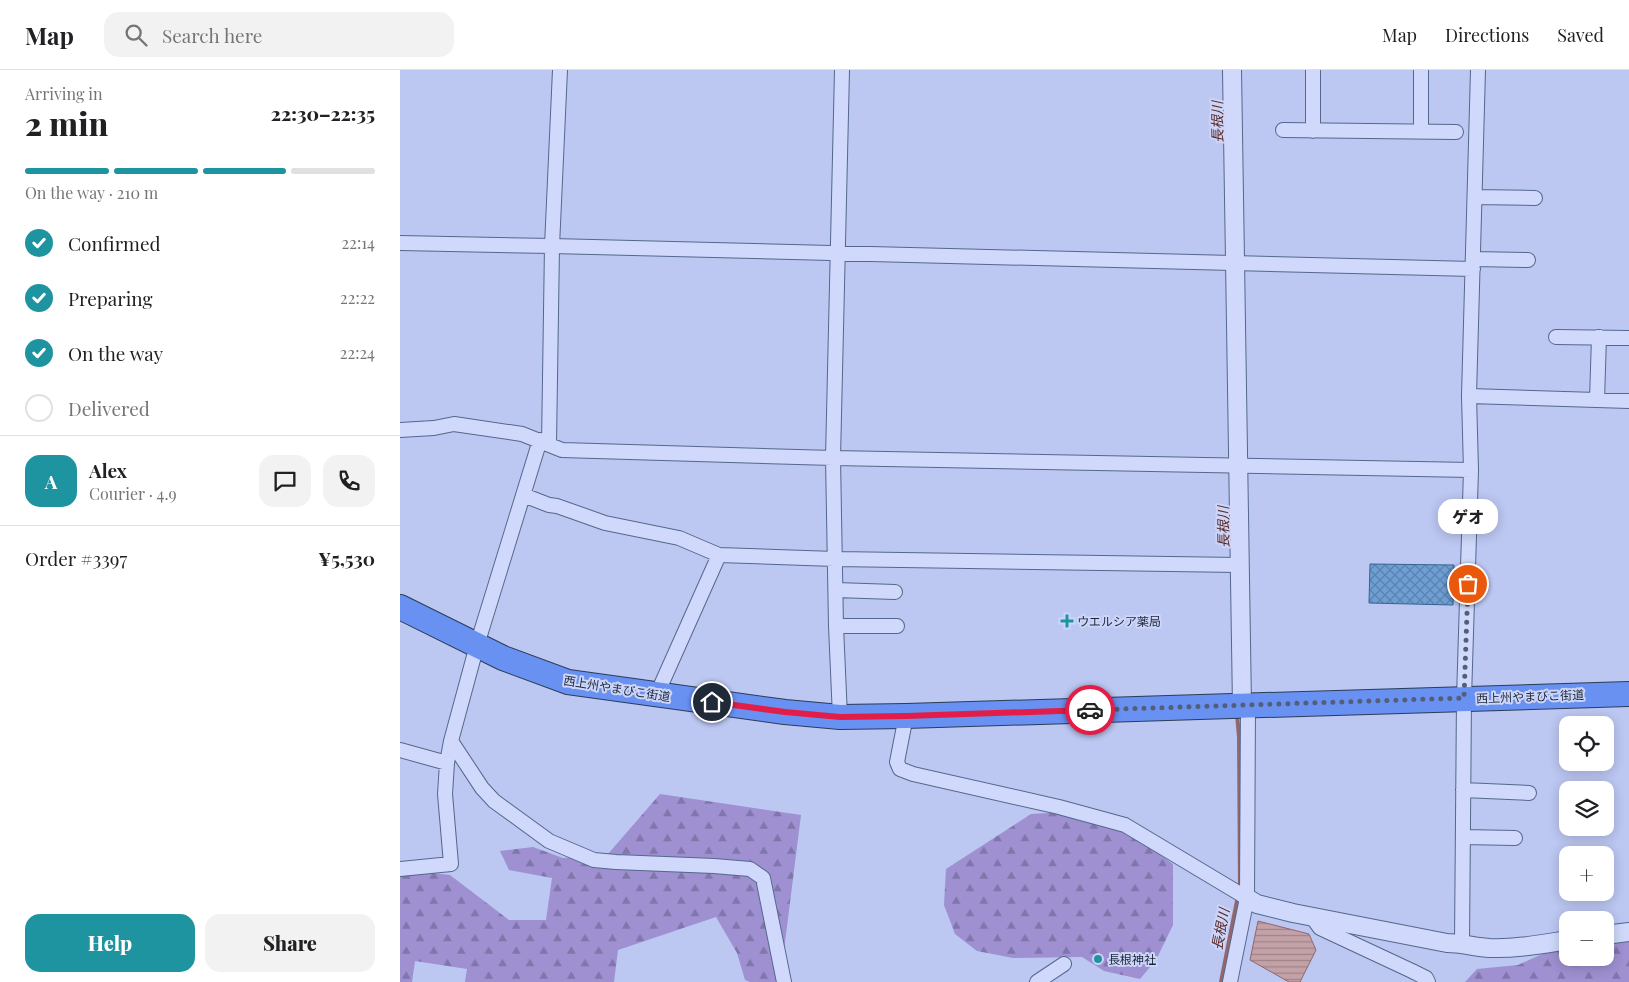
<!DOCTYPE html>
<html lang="en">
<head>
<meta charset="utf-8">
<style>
	:root { --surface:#fff; --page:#f2f2f2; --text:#202124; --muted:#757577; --line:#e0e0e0; --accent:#1e94a0 }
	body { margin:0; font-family:"Playfair Display","Noto Sans JP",serif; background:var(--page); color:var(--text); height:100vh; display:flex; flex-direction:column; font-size:19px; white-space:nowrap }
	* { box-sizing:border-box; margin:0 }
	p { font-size:16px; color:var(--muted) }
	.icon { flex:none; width:28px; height:28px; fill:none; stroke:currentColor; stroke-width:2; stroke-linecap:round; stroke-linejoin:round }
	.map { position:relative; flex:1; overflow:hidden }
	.side { display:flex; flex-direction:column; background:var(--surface); width:400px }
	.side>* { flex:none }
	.tools { position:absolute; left:1159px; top:646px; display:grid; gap:10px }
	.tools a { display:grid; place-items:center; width:55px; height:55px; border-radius:10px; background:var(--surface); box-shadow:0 2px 12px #0003; font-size:25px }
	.pin { position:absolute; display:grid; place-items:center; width:42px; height:42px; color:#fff; margin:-21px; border:2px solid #fff; border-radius:50%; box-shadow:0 1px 5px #0007 }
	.courier { position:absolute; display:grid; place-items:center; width:50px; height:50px; margin:-25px; border:4px solid #e11d48; border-radius:50%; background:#fff; color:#222; box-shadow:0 1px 6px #0007 }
	.bubble { position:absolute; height:35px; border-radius:15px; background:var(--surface); box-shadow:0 2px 12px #0003; font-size:16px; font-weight:800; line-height:35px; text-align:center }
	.headline em { font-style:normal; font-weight:800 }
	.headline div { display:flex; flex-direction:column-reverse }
	.headline { display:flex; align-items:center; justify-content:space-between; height:85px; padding:0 25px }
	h1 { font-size:32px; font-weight:800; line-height:38px }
	.bar { display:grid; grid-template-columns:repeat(4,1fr); gap:8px 5px; align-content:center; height:60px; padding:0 25px }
	.bar i { height:6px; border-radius:4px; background:var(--line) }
	.bar .selected { background:var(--accent) }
	.bar p { grid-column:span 4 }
	.line { display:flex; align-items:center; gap:12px; padding:0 25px; border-top:1px solid var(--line) }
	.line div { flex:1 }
	.round { display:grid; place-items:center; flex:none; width:52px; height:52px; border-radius:15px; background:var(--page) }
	ol { padding:0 25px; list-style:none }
	li { display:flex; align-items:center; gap:15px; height:55px }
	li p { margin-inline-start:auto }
	li .icon { padding:5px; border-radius:50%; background:var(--accent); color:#fff; stroke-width:4 }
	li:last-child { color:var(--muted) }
	li i { width:28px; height:28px; border:2px solid var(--line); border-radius:50% }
	.button { display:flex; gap:10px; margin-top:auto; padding:10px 25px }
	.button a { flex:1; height:58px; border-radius:15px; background:var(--accent); color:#fff; font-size:20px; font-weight:800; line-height:58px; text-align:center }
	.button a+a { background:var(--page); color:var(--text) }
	header { display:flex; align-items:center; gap:30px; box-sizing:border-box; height:70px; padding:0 25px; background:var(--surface); border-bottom:1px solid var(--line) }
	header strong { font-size:24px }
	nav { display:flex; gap:28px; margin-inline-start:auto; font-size:18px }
	.search { width:350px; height:45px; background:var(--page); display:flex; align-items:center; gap:12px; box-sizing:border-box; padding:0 18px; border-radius:15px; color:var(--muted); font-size:19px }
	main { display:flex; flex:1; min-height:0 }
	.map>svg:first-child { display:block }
</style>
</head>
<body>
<header>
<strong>Map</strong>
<div class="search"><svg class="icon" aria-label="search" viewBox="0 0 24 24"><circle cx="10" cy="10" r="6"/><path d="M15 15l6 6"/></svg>Search here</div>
<nav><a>Map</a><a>Directions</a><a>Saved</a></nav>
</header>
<main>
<section class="side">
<div class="headline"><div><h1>2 min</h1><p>Arriving in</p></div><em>22:30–22:35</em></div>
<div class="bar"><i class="selected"></i><i class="selected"></i><i class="selected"></i><i></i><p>On the way · 210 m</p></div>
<ol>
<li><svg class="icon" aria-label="check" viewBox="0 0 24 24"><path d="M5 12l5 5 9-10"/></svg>Confirmed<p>22:14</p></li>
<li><svg class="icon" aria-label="check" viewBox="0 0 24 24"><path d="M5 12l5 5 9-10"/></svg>Preparing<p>22:22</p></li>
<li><svg class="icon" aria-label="check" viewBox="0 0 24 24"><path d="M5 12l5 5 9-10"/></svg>On the way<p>22:24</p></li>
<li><i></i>Delivered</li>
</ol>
<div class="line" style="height:90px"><b class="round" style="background:var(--accent);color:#fff">A</b><div><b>Alex</b><p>Courier · 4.9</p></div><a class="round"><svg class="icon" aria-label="chat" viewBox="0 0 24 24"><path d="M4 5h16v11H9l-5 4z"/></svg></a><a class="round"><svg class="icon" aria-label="phone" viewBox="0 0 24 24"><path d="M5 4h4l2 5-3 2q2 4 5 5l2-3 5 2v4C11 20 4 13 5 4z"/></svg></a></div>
<div class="line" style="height:65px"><div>Order #3397</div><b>¥5,530</b></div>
<div class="button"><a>Help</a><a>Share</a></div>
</section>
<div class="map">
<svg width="1229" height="912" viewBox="0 0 1229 912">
	<defs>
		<pattern id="forest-firs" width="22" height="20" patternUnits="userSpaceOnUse" patternTransform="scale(1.25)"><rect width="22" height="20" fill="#9e90d1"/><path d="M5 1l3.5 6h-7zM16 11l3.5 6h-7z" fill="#8076ab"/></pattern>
		<pattern id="water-rules" width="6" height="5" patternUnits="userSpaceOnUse" patternTransform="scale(1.25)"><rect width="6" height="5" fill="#c3a1a7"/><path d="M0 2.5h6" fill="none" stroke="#9e8389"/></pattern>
		<pattern id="building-cross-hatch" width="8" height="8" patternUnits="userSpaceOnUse" patternTransform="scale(1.25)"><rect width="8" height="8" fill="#6e9fd4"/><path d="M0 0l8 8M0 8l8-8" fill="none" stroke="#5a82ad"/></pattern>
	</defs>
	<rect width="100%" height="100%" fill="#bcc7f2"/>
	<path fill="url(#forest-firs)" d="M260 724 401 745 380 912H350L345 910 337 883 316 847 218 880 214 912H65L67 899 15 891 12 912H0V806L33 803 50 805 109 850H146L152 808 109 800 100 781 133 777 163 788 208 784Z
		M665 742 716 753 773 794V855L756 890 740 909 704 901 682 887 613 888 577 881 555 864 544 835 546 799 631 744Z
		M1229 868V912H1065L1077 899 1118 895 1151 880 1167 877 1168 888H1205V871Z"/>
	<path fill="url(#water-rules)" stroke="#91676d" d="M858 851 909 864 916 880 900 912H889L850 890Z"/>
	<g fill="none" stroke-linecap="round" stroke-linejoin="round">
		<path stroke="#91676d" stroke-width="4" d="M837 644 839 667 840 819
			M821 912 838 826"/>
	</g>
	<path fill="url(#building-cross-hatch)" stroke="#38628d" d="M970 494 1054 495 1053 535 969 533Z"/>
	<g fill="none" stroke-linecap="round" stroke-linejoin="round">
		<defs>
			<path id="minor" d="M883 60 1056 62
				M913 61V0
				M1021 62V0
				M1075 127 1135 128
				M0 173 152 176 1073 199
				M1073 189 1128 190
				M1156 267 1229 268
				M1069 326 1229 331
				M1197 330 1199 267
				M0 360 34 358 54 354 122 364 162 380 433 388 1071 400
				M149 374 152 176 160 0
				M123 425 149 435 157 436 205 453 279 468 319 485 435 489 839 495
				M436 520 495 522
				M436 556H497
				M257 624 319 485
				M506 646 497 692 500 699 513 704 659 737 725 755 847 828
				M440 647 436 556 433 388 442 0
				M51 671 82 718 94 731 149 771 194 790 216 792 314 796 350 799 363 808 384 912
				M0 680 47 693
				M1063 720 1129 723
				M1063 767 1115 768
				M0 799 51 794 45 724 47 693 51 671 77 575 140 370
				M912 847 920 858 1012 901 1026 908 1028 912
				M1062 873 1064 628 1071 400 1069 326 1078 0
				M637 912 664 894
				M830 912 847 828 848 635"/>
			<path id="tertiary" d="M832 0 842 636
				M847 828 857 834 893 843 1047 873C1061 873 1075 877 1090 878 1116 879 1142 874 1168 870
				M1205 865 1229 862"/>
			<path id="trunk" d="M0 537 103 588 168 612 385 642 440 647 506 646 1229 624"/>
		</defs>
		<use href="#minor" stroke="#54688b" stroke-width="16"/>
		<use href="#tertiary" stroke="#54688b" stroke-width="20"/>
		<use href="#trunk" stroke="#293d58" stroke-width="26"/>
		<use href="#minor" stroke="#d0d9fc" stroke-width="14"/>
		<use href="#tertiary" stroke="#d0d9fc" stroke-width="18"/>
		<use href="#trunk" stroke="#6991f2" stroke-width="24"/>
	</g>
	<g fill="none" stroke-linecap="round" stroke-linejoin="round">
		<path stroke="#535f7a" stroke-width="5" stroke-dasharray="0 9" d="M690 640 1064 628 1068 514"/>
		<path stroke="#e11d48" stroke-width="6" d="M312 632 385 642 440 647 506 646 690 640"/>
	</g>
	<g fill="#1e94a0" stroke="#cdd5f9" stroke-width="2">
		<path d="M664.5 543.5h5v5h5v5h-5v5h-5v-5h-5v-5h5z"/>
		<circle cx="698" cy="889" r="5"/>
	</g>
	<g text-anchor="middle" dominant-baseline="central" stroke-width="4" stroke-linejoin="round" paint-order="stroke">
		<g font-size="12" fill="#1a2739" stroke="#cdd5f9" text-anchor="start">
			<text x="677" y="551">ウエルシア薬局</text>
			<text x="708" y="889">長根神社</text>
		</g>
		<g font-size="12" fill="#1a2739" stroke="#cdd5f9">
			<text transform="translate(217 618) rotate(9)">西上州やまびこ街道</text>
			<text transform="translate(1130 626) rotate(-2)">西上州やまびこ街道</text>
		</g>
		<g font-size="14" font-style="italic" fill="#5a2a28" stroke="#cdd5f9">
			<text transform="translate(817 52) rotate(-91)">長根川</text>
			<text transform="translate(823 457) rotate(-91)">長根川</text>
			<text transform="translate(820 859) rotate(-79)">長根川</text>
		</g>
	</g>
</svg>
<div class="tools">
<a><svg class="icon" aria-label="locate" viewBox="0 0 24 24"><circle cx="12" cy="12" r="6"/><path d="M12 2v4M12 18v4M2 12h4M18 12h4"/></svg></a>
<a><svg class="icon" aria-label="layers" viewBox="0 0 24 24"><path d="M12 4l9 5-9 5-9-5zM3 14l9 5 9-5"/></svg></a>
<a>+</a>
<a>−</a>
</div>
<div class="pin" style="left:1068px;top:514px;background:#ea580c"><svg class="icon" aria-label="bag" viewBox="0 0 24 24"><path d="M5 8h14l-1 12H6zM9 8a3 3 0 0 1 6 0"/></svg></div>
<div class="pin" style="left:312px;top:632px;background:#1f2937"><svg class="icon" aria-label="home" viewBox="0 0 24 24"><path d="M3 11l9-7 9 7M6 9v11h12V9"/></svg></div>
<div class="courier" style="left:690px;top:640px"><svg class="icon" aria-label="car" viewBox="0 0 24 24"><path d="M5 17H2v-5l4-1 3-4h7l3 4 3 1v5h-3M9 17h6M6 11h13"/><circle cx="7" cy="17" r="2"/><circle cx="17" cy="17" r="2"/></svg></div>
<div class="bubble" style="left:1038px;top:429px;width:60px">ゲオ</div>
</div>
</main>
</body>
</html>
